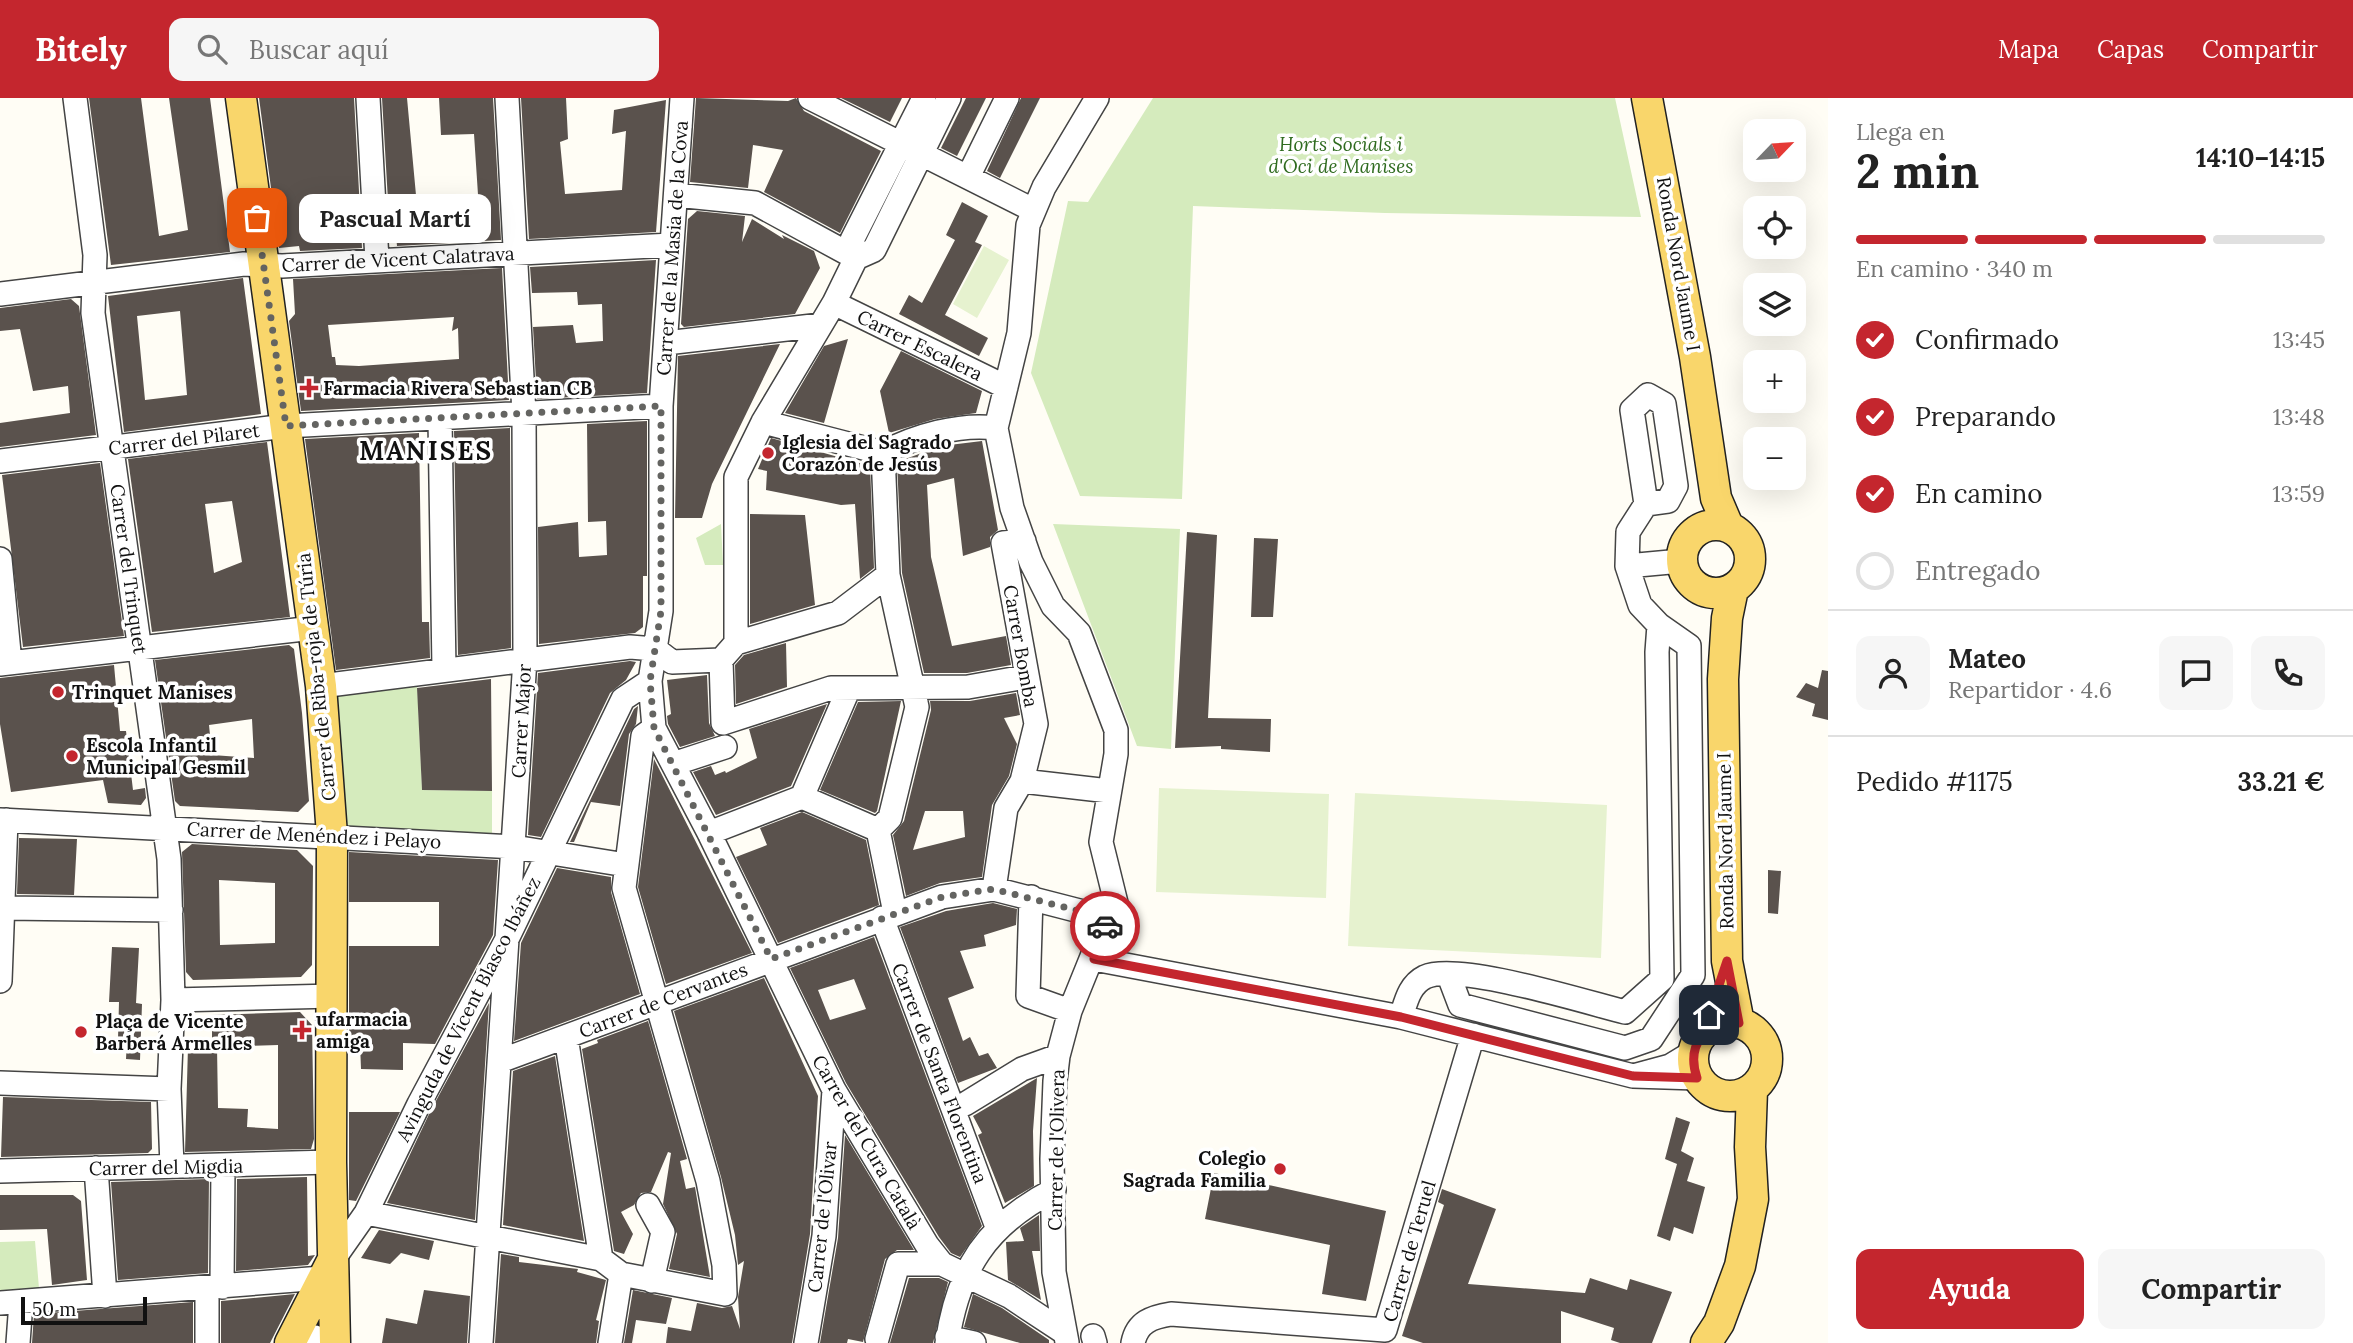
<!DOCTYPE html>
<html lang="es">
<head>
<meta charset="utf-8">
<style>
	:root { --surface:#fff; --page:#f6f6f6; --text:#222; --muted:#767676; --line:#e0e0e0; --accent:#c4262e }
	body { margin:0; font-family:Lora,serif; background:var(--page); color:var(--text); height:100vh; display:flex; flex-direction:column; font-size:26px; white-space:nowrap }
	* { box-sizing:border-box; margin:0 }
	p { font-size:23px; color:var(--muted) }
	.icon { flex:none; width:38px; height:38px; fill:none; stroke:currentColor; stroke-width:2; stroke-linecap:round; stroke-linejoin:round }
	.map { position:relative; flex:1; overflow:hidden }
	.sheet { display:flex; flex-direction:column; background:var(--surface); width:525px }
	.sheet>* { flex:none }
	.needle { width:46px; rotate:65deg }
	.buttons { position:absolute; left:1743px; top:21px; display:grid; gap:14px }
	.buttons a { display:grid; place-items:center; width:63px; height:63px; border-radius:14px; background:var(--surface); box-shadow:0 7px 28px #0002; font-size:35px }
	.scale { position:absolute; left:21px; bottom:18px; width:126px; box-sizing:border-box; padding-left:7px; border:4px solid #111; border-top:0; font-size:19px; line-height:24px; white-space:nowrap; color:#111; -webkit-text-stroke:5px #fff; paint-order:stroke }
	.pin { position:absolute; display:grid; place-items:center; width:60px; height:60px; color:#fff; margin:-30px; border-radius:14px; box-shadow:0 4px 10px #0006 }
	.courier { position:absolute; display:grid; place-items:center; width:70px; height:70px; margin:-35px; border:5px solid #c4262e; border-radius:50%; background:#fff; color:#222; box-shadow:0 2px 9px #0007 }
	.bubble { position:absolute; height:49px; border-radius:14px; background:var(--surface); box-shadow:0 7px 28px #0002; font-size:23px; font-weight:800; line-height:49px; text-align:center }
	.headline em { font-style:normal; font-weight:800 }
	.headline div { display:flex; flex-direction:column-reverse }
	.headline { display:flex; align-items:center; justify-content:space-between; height:119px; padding:0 28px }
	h1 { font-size:46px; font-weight:800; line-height:52px }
	.bar { display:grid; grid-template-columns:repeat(4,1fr); gap:10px 7px; align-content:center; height:84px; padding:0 28px }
	.bar i { height:9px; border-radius:5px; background:var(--line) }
	.bar .current { background:var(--accent) }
	.bar p { grid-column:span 4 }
	.line { display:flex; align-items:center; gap:18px; padding:0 28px; border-top:2px solid var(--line) }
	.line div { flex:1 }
	.round { display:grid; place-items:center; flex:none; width:74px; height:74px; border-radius:14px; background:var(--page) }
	ol { padding:0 28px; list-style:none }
	li { display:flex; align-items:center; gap:21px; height:77px }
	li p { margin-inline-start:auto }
	li .icon { padding:7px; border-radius:50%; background:var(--accent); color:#fff; stroke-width:4 }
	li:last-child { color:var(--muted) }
	li i { width:38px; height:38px; border:4px solid var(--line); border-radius:50% }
	.cta { display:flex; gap:14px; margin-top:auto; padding:14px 28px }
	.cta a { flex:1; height:80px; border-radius:14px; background:var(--accent); color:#fff; font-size:28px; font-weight:800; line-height:80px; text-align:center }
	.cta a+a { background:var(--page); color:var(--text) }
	header { display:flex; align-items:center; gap:42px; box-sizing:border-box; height:98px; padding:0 35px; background:var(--accent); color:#fff }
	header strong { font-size:33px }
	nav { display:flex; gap:38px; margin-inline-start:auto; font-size:24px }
	.search { width:490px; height:63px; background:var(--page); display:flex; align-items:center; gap:18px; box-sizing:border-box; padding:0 24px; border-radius:14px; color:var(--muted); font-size:26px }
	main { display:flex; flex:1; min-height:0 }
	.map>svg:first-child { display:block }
</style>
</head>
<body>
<header>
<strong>Bitely</strong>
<div class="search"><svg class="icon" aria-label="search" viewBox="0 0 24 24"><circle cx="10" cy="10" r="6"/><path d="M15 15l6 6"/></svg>Buscar aquí</div>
<nav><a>Mapa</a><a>Capas</a><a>Compartir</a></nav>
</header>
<main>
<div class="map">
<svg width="1828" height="1245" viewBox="0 0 1828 1245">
	<rect width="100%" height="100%" fill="#fffdf5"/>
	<path fill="#d5ebbd" d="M1153 0H1615L1641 119 1385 115 1193 108 1182 401 1080 398 1031 275 1068 103 1088 104Z
		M721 426 723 467H705L696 440Z
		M1053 426 1180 431 1171 651 1137 648Z
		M417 583 422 692 492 693V737L352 731 344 724 335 603 341 595Z
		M35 1143 40 1202 0 1205V1144Z"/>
	<path fill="#e6f2cf" d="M984 148 1009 162 977 220 953 206Z
		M1159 690 1329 696 1326 800 1156 794Z
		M1355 695 1607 707 1601 860 1348 848Z"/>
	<path fill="#5a524d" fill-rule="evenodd" d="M89 0H141L159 138 188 132 169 0H210L230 154 111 167Z
		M259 0H354L362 150 300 153 299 148 279 150Z
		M382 0H407L417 108 443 107 444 129 480 127 474 36 441 37 439 0H493L501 142 397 148 396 137H390Z
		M521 0H566L568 41 560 44 565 96 622 92 626 33 612 36 614 12 666 2 656 134 529 141Z
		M696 0 788 3 796 0 804 13 881 53 840 135 764 94 783 52 753 47 748 90 690 84Z
		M841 0H902L890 24Z
		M966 0H986L957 58 941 50Z
		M1021 0H1040L1000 80 987 73Z
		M962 104 988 118 975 144 982 147 945 217 988 240 979 258 899 216 909 197 922 205 955 142 946 137Z
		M697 113 745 118 742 144 752 121 784 141 782 137 814 153 820 170 795 216 684 229 681 226 688 121Z
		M656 162 647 295 537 301 533 229 573 227 576 245 603 243 602 206 578 207 577 194 532 195 530 169Z
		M502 170 509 302 301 313 289 223 295 216 293 181ZM454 219 452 233 458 230 459 261 359 268 336 267 335 259H332L328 227Z
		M243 180 261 316 124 334 108 198ZM180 213 187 297 145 302 137 218Z
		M71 201 79 208 96 337 0 349V325L70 315 68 288 33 293 20 231 0 233V210Z
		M848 241 824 325 785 315 824 248Z
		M780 246 712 386 702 420H675L678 258Z
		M901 253 982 293 976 315 935 321 889 335 880 293Z
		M647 323V478H643V529L635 535 539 546 538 429 578 424 579 459 607 457 606 423 588 424 587 326Z
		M510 330 511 550 458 557 454 333Z
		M419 335 422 524H429L430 560 336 572 305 341Z
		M771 340 870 368 874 470 860 481 855 406 841 407 766 392 767 373 758 371Z
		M982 343 998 432 990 439V449L963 458 954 380 927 387 931 459 952 548 1006 538 1011 567 967 575H924L902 475 897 364 941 348Z
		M267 344 290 519 152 534 128 361ZM232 403 242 464 214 475 205 406Z
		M100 365 124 538 23 549 2 377Z
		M750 416 805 417 815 507 750 526Z
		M1187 434 1217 437 1208 620 1271 621 1270 654 1221 651V648L1175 650Z
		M1254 440 1278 441 1273 519H1251Z
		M786 545 787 589 736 606 735 567 744 557Z
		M289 547 294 551 302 615 309 703 298 714 180 708 175 703 155 562ZM252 621 254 660 212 657 209 627Z
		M630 563 636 564 626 582 610 595 541 739 528 737 538 575Z
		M114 567 120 633H126L133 692 145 690 146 700 141 707 108 705 103 682 11 694 0 626V580Z
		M1822 572 1828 573V622L1812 618 1815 606 1796 599 1806 585 1818 590Z
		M707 577 709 625 715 638 680 649 668 626 667 618 671 616 667 582Z
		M491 581 492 693 422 692 417 590Z
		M1016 595 1020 617 1004 620 1017 646 1009 678 992 707 982 779 940 785 906 798 893 737 904 723 931 612 930 603H970ZM925 713H963L965 739 913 752Z
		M901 603 877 713 875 715 820 692 858 604Z
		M827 606 791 688 716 717 693 674 711 668 715 677 725 673 726 675 757 660 749 631Z
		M638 608 636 626 629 636 620 708 591 704 574 744H570L634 611Z
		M654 661 752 855 666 886 638 789Z
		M802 714 866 742 879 807 778 845 736 759 767 747 760 730Z
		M19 740 77 741 74 797 17 796Z
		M192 746 297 752 313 768 312 867 301 879 193 882 186 874 182 754ZM219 782 275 785V845L220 847Z
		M349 754 498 762 493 837 435 946 403 945V972L361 971 360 945H349V848H439V804H349Z
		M557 770 611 779V794L640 896 514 943 521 845Z
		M1768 772 1781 773 1778 816 1768 815Z
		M993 805 1017 811 1016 827 984 837 986 848 960 853 974 890 948 900 963 943 970 939 979 958 988 955 997 970 958 985 900 829 946 813Z
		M874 839 982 1128 960 1159 951 1155 939 1139 846 985 790 870ZM854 881 866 911 830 922 818 892Z
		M112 849 139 850 136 905 142 906 140 962 126 961 127 941H118L119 904H109Z
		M764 880 818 998 810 1136 792 1245H666L668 1229 691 1233 697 1205 722 1210 732 1208 740 1231 738 1199 744 1163 738 1167 735 1137 721 1079 674 913Z
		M489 905 475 1122 387 1105 431 1012Z
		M300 914 312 927 314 1041 311 1051 185 1054 188 949H217L218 1010 248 1011 247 1029 278 1031V947L212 949V917Z
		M648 923 687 1061 680 1063 686 1091 695 1089 710 1179 669 1171 677 1136 663 1106 671 1055 668 1054 651 1094 641 1095 634 1107 621 1114 633 1136 624 1156 614 1153 582 951 598 945 597 942Z
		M555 958 584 1143 503 1127 513 973Z
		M1037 980 1033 1033 1034 1088 1005 1105 978 1037 982 1035 973 1018Z
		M3 999 151 1004 152 1051 148 1055 1 1059Z
		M349 1014H400L356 1103 349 1102Z
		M1676 1019 1690 1024 1681 1053 1694 1060 1687 1083 1705 1089 1693 1136 1674 1129 1670 1143 1657 1138 1677 1066 1665 1061Z
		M845 1037 914 1152H897L885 1161 863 1244 848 1241 847 1245H820L838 1140Z
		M1214 1075 1386 1113 1366 1203 1322 1196 1330 1147 1205 1121Z
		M307 1079 308 1158 315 1157 308 1167 236 1173 237 1081Z
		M209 1081 208 1175 118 1182 111 1084Z
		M1442 1091 1496 1111 1468 1186 1585 1195 1590 1180 1627 1192 1630 1181 1672 1194 1652 1245H1620L1611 1242 1614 1230 1561 1213V1245H1423L1402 1238 1444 1107 1438 1104Z
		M0 1097H73L81 1103 87 1182 52 1187 47 1131 0 1132Z
		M1039 1117 1040 1153H1032L1041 1202 1008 1182 1006 1144 1024 1143 1020 1130Z
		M379 1132 434 1143 429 1162 401 1155 390 1166 361 1160Z
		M501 1156 519 1159V1164L578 1171 577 1174 606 1182 596 1222 599 1223 596 1245H495Z
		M909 1180H939L948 1184 933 1245H890Z
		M424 1192 470 1198 467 1245H382L386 1220 417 1226Z
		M633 1192 672 1200 666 1226 636 1222 632 1245H624Z
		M295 1196 270 1245H221V1203Z
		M973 1196 1002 1210 1049 1242V1245H1020L964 1229Z
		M193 1204V1245H32L34 1216Z"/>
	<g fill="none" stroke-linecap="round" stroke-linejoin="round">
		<defs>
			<path id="minor" d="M75 0 95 157 93 215 169 761 173 902 169 991 172 1068
				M368 0 377 162
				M682 0 661 308V513L650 583 654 630 709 735 834 992 927 1147 942 1166 1009 1198 1065 1235
				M810 0 1033 112
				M1097 0 1044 89 1028 127 1019 235 996 330 1012 410 1031 464 1053 508 1079 535 1116 632V656L1101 744 1119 817
				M968 79 1007 0
				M676 97 755 105 856 160
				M856 160 874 152 949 0
				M0 196 244 166 282 168 671 147
				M834 205 1006 289
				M666 245 821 227
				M440 321 444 571
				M763 324 883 355C915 338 960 325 996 330
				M0 363 286 328 661 308
				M1646 406 1632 312 1648 297 1664 306 1676 388 1668 403 1646 406 1628 434 1627 468 1640 507 1659 527
				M0 461 10 565
				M1627 468 1681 463
				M888 477 917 609 890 720 878 732 895 815
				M736 545V379L763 324 834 205 856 160 852 142 924 0
				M655 551 672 564 721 562 736 545 838 515 888 477 883 355
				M721 562 723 625 831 590 968 589 1025 579
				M0 566 313 530
				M321 588 630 549 655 551
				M673 666 725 649
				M1022 683 1109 693
				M802 699 878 732
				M0 722 514 749 626 767
				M709 735 802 699 849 590
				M994 791 1006 710 1022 683 1036 626 1003 445 1024 443
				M1031 799 1028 898 1070 913
				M4 810 171 812
				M882 820 997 1129
				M1094 861 1401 919 1633 978
				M0 883 6 722
				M173 902 333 898
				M1401 919C1406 904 1409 887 1425 879 1458 864 1585 904 1625 914L1662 881 1657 554 1659 527 1689 548 1693 877 1651 941 1625 950 1460 907 1449 878
				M566 939 601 1161
				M1693 954 1670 968 1633 978 1697 980
				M500 963 942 799 994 791 1095 817 1106 824 1070 913 1058 958 1055 983 1052 1061 1054 1174 1067 1244
				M0 985 169 991
				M965 1006 1022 971 1058 958
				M96 1070 105 1198
				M0 1073 331 1064
				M648 1107 663 1134 652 1183
				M366 1115 601 1161 621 1176 725 1196 724 1167 708 1083 624 790 643 638 654 630
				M333 1162 366 1115 419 1006 507 841 623 601 650 583
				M222 1189 223 1067
				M0 1205 322 1180
				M1093 1238 1095 1245
				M947 1239 974 1245
				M877 1241 898 1166H942
				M18 1245 21 1204
				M207 1245V1190
				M312 1245 315 1239
				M481 1245 525 561 524 316 507 0
				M610 1245 621 1176
				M806 1245 824 1138 834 992
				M947 1245C958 1171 986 1127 1054 1092
				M1133 1245C1137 1224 1152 1219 1171 1216L1385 1232 1473 937"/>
			<path id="major" d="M241 0 321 588 332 737 331 1064 335 1245
				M1647 0 1695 259 1716 400 1728 428
				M1682 461a34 34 0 1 1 68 0a34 34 0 1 1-68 0Z
				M1733 491 1727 520 1723 581 1727 863 1739 925
				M1693 961a37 37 0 1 1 74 0a37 37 0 1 1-74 0Z
				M290 1245 331 1165
				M1706 1245 1719 1225 1740 1168 1753 1101 1750 1049 1752 992"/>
		</defs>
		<use href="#minor" stroke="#444" stroke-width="26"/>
		<use href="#major" stroke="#222" stroke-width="33"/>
		<use href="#minor" stroke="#fff" stroke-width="23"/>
		<use href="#major" stroke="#f9d66b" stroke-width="30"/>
	</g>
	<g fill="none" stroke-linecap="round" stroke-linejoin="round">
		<path stroke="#646461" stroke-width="7" stroke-dasharray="0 12.6" d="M257 120 286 328 661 308V513L650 583 654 630 771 861 942 799 993 791 1095 817 1106 824 1105 828"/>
		<path stroke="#c4262e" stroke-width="9" d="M1105 828 1094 861 1401 919 1633 978 1697 980C1686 947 1705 922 1739 925L1727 863 1709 917"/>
	</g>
	<g fill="#c4262e" stroke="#fff" stroke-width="2.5">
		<path d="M305.5 279.5h7v7h7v7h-7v7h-7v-7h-7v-7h7z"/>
		<circle cx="768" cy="355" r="7"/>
		<circle cx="58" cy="594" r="7"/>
		<circle cx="72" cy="658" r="7"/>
		<path d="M298.5 921.5h7v7h7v7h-7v7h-7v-7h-7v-7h7z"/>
		<circle cx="81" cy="934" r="7"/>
		<circle cx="1280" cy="1071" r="7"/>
	</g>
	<g text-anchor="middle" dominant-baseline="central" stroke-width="7" stroke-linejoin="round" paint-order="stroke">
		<g font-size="19" font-style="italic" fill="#2f6b1f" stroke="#fff">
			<text x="1341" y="46">Horts Socials i<tspan x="1341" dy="22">d'Oci de Manises</tspan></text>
		</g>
		<g font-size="19" fill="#111" stroke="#fff">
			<text transform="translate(672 150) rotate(-86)">Carrer de la Masia de la Cova</text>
			<text transform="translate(398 161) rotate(-3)">Carrer de Vicent Calatrava</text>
			<text transform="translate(1679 166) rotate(80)">Ronda Nord Jaume I</text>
			<text transform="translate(920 247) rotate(26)">Carrer Escalera</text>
			<text transform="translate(184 341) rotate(-7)">Carrer del Pilaret</text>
			<text transform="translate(129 471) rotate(82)">Carrer del Trinquet</text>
			<text transform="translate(1021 548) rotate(80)">Carrer Bomba</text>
			<text transform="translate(316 579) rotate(-96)">Carrer de Riba-roja de Túria</text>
			<text transform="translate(521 623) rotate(-87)">Carrer Major</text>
			<text transform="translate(314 737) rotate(3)">Carrer de Menéndez i Pelayo</text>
			<text transform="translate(1725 743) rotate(-91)">Ronda Nord Jaume I</text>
			<text transform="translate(663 902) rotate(-21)">Carrer de Cervantes</text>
			<text transform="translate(468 911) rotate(-63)">Avinguda de Vicent Blasco Ibáñez</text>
			<text transform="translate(940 975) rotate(69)">Carrer de Santa Florentina</text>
			<text transform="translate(867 1044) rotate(60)">Carrer del Cura Català</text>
			<text transform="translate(1056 1052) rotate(-89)">Carrer de l'Olivera</text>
			<text transform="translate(166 1069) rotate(-1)">Carrer del Migdia</text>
			<text transform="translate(822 1119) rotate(-84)">Carrer de l'Olivar</text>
			<text transform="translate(1409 1153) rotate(-74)">Carrer de Teruel</text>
		</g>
		<g font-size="19" font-weight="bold" fill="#111" stroke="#fff" text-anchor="start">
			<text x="323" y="290">Farmacia Rivera Sebastian CB</text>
			<text x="782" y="344">Iglesia del Sagrado<tspan x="782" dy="22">Corazón de Jesús</tspan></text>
			<text x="72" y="594">Trinquet Manises</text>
			<text x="86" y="647">Escola Infantil<tspan x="86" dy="22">Municipal Gesmil</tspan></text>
			<text x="316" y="921">ufarmacia<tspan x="316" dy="22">amiga</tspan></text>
			<text x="95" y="923">Plaça de Vicente<tspan x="95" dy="22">Barberá Armelles</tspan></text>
			<text x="1266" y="1060" text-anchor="end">Colegio<tspan x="1266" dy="22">Sagrada Familia</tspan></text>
		</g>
		<g font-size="26" font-weight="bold" letter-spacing="2" fill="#111" stroke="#fff">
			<text x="426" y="352">MANISES</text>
		</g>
	</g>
</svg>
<div class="buttons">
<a><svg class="needle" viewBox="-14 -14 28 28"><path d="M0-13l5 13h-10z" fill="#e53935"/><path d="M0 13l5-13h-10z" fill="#767676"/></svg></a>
<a><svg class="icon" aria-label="locate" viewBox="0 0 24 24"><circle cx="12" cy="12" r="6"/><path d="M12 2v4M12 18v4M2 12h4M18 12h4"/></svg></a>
<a><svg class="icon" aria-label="layers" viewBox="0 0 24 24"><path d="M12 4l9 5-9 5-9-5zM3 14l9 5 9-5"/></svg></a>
<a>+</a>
<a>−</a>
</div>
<div class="scale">50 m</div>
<div class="pin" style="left:257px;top:120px;background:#ea580c"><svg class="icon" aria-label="bag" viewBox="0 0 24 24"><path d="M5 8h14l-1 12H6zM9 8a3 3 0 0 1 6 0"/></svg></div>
<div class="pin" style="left:1709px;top:917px;background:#1f2937"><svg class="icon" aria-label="home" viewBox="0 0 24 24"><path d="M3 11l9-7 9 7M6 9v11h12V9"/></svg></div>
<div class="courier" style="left:1105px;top:828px"><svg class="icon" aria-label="car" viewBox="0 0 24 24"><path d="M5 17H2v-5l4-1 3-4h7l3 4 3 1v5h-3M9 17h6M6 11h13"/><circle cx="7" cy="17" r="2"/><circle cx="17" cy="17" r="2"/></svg></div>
<div class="bubble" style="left:299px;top:96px;width:192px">Pascual Martí</div>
</div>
<section class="sheet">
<div class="headline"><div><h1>2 min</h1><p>Llega en</p></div><em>14:10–14:15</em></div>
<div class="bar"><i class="current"></i><i class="current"></i><i class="current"></i><i></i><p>En camino · 340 m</p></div>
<ol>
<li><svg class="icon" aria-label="check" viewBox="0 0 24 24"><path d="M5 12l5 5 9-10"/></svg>Confirmado<p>13:45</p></li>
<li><svg class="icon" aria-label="check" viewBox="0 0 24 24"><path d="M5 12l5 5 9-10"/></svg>Preparando<p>13:48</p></li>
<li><svg class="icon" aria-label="check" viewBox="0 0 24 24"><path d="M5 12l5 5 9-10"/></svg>En camino<p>13:59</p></li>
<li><i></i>Entregado</li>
</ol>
<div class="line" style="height:126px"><a class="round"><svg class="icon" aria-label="person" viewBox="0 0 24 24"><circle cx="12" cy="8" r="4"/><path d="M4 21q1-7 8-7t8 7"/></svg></a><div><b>Mateo</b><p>Repartidor · 4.6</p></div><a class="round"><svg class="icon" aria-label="chat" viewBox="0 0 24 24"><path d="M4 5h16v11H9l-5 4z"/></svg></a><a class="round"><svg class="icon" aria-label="phone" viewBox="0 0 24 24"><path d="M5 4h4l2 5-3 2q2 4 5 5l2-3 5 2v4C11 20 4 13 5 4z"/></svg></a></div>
<div class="line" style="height:91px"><div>Pedido #1175</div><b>33.21 €</b></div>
<div class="cta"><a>Ayuda</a><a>Compartir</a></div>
</section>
</main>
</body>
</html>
